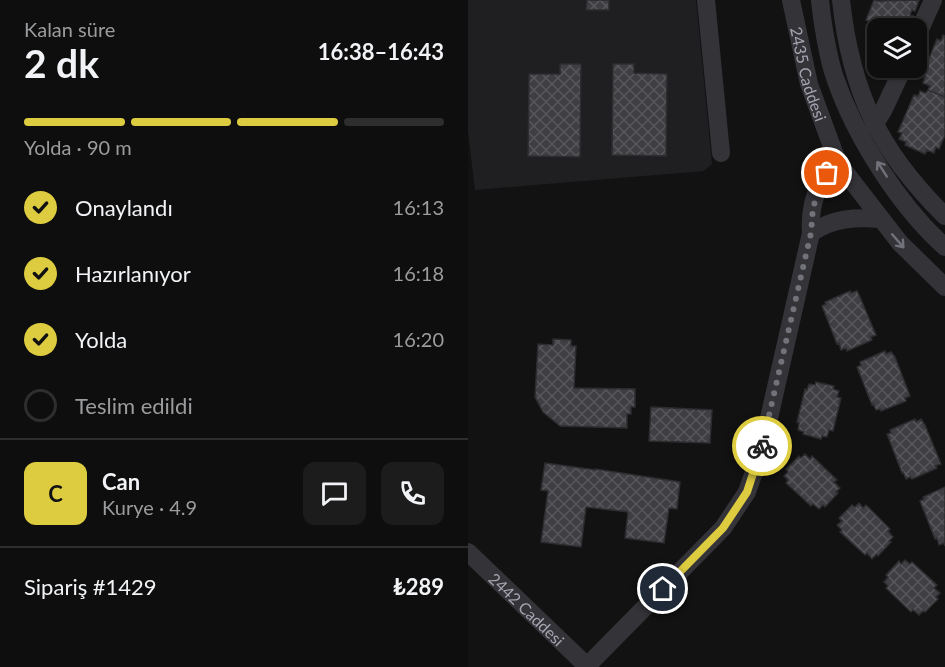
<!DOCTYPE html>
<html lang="tr">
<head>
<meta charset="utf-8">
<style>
	:root { --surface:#0e0e0e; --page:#1c1c1c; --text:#f1f3f6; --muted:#9b9c9e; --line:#2e2e2e; --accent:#ddcb40 }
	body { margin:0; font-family:Lato,sans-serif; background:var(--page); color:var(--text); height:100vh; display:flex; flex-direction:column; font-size:22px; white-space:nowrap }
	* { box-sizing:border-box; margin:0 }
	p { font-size:20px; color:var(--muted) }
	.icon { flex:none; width:33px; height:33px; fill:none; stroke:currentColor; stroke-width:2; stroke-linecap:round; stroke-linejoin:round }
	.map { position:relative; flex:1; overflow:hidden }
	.details { display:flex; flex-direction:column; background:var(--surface); width:468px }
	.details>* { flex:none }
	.buttons { position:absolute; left:399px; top:18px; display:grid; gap:12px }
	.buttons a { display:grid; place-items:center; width:60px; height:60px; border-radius:12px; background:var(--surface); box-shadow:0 2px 4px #0004,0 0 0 2px var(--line); font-size:30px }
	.pin { position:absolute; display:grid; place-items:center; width:51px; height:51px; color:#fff; margin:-26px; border:3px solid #fff; border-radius:50%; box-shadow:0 2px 6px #0007 }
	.courier { position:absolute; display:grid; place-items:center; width:60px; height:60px; margin:-30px; border:4px solid #ddcb40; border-radius:50%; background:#fff; color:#222; box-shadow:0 2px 8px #0007 }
	.headline em { font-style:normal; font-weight:700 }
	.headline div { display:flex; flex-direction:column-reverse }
	.headline { display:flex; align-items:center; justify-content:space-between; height:102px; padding:0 24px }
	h1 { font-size:39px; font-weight:700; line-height:45px }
	.bar { display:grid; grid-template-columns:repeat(4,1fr); gap:9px 6px; align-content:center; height:72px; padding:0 24px }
	.bar i { height:8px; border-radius:4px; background:var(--line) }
	.bar .current { background:var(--accent) }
	.bar p { grid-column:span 4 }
	.line { display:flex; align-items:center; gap:15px; padding:0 24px; border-top:2px solid var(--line) }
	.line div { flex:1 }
	.round { display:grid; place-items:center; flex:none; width:63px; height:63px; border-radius:12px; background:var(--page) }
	ol { padding:0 24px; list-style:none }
	li { display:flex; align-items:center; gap:18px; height:66px }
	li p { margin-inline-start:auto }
	li .icon { padding:6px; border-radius:50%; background:var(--accent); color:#111; stroke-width:4 }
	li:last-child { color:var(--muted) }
	li i { width:33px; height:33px; border:3px solid var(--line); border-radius:50% }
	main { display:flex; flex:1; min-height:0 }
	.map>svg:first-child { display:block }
</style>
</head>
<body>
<main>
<section class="details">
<div class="headline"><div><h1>2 dk</h1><p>Kalan süre</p></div><em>16:38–16:43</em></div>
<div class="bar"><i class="current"></i><i class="current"></i><i class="current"></i><i></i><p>Yolda · 90 m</p></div>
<ol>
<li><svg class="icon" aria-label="check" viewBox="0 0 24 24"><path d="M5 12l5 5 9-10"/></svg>Onaylandı<p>16:13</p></li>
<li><svg class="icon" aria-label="check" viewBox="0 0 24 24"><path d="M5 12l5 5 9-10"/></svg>Hazırlanıyor<p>16:18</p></li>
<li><svg class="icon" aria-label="check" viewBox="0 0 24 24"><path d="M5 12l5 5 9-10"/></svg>Yolda<p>16:20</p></li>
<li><i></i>Teslim edildi</li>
</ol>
<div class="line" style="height:108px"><b class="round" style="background:var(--accent);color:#111">C</b><div><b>Can</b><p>Kurye · 4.9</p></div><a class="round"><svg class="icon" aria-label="chat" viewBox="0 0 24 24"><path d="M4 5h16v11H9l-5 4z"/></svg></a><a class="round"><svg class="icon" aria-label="phone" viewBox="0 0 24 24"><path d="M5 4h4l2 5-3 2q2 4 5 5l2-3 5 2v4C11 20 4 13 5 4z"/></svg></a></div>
<div class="line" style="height:78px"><div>Sipariş #1429</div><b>₺289</b></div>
</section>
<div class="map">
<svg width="477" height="667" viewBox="0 0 477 667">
	<defs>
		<pattern id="building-cross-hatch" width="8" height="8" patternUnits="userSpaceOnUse" patternTransform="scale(1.5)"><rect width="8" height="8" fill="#3f3f43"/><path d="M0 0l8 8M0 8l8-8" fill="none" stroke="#58585c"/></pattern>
	</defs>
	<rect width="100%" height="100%" fill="#121213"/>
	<path fill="#1f1e20" d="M0 0H228L244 164 236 171 7 190 0 132Z"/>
	<path fill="url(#building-cross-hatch)" stroke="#2d2c2f" stroke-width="1.5" d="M119 0H141V10H118Z
		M406 0 409 1 451 0 447 11 444 10 442 15 445 16 440 28H410L406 27 407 23 398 20Z
		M475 35 477 36V97L460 90 462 86 455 83 457 77 454 76 469 39 473 41Z
		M92 64H113L112 157 60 156 61 74H92Z
		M145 64H166V73L199 74 198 156 144 155Z
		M460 90 477 97V135L471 149 468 147 466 153 459 150 457 154 437 145 438 142 431 139 434 133 430 132 446 95 450 96 452 91 458 93Z
		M382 291 383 293 389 291 392 297 408 335 403 337 404 340 379 351 378 348 373 350 371 343 369 344 354 306 358 304 357 302Z
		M85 339 103 340V346H108L106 388 167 389V407H163V414H159V428L92 426 75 412 67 397 70 344 85 345Z
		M417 351 418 354 423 352 427 357 442 396 437 398 438 401 413 411 412 409 408 410 405 404 404 405 389 367 393 365 392 362Z
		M348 382 366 386 365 389 371 391 369 397 373 398 365 431 361 430 359 437 354 436 353 439 335 434 336 432 330 430 331 423 329 422 337 389 339 390 341 384 347 385Z
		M183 407 244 410 242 443 181 441Z
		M447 419 448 422 453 419 457 425 473 464 467 466 469 468 444 479 442 477 438 479 435 472 434 473 419 434 423 433 422 430Z
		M337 454 342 459 344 456 369 480 366 482 372 488 368 492 370 493 357 507 355 505 351 509 345 504 343 506 318 483 320 480 316 476 320 472 318 469 331 456 333 458Z
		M77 463 128 470V469L212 482 209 509 201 508 196 543 157 538 160 512 118 507 113 547 73 542 80 491 73 490Z
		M477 487V546L476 543 471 545 469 538 467 539 452 501 456 499 455 497Z
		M391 503 395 508 398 505 422 529 420 531 425 537 421 541 423 542 410 556 409 554 404 559 399 553 397 555 372 532 374 530 369 525 374 521 371 518 384 505 387 507Z
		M437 560 442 564 444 562 469 585 466 588 472 593 468 597 470 599 457 612 455 611 451 615 445 610 443 612 418 588 420 586 416 582 420 577 418 575 431 561 433 564Z"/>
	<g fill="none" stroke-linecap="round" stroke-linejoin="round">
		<g stroke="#343338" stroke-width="18">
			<path d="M238 0 253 153"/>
			<path id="s1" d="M323 0 341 84 370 163 432 243 477 287"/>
			<path d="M352 0C354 21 360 58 367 78 387 136 431 206 477 247"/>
			<path d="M373 0C383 92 411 151 477 216"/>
			<path d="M448 38 465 0"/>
			<path d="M406 125 415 111 435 68"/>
			<path d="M343 233C365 218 387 217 413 219"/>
			<path id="s2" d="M0 552 120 667"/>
			<path d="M119 666 255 528 279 492 294 449 343 233C341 209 349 177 370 163"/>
		</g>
	</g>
	<defs><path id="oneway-shaft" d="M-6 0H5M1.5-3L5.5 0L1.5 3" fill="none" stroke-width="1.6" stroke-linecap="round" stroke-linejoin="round" transform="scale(1.5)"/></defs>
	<g stroke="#72727b">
		<use href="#oneway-shaft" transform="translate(414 169) rotate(-123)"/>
		<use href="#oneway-shaft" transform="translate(430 241) rotate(49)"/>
	</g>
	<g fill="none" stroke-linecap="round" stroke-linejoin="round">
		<path stroke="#72727a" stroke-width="6" stroke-dasharray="0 10.8" d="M294 446 343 233 345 207 359 173"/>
		<path stroke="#ddcb40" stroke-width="8" d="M195 589 255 528 279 492 294 446"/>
	</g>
	<g text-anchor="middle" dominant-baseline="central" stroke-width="5" stroke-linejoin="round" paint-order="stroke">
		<g font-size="16" fill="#a5a6b2" stroke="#0d0d0e">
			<text stroke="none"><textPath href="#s1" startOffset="76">2435 Caddesi</textPath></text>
			<text stroke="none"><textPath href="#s2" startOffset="82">2442 Caddesi</textPath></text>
		</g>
	</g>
</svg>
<div class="buttons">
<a><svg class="icon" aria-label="layers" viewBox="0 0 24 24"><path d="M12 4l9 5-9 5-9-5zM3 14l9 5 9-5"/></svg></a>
</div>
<div class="pin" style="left:359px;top:173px;background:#ea580c"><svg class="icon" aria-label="bag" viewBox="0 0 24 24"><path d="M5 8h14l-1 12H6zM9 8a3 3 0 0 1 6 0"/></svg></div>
<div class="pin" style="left:195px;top:589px;background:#1f2937"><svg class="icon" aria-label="home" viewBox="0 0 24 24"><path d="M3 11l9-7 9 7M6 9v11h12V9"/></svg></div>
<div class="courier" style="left:294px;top:446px"><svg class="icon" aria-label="bike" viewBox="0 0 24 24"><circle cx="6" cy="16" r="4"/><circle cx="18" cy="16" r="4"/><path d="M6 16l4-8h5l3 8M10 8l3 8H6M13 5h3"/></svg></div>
</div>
</main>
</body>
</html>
